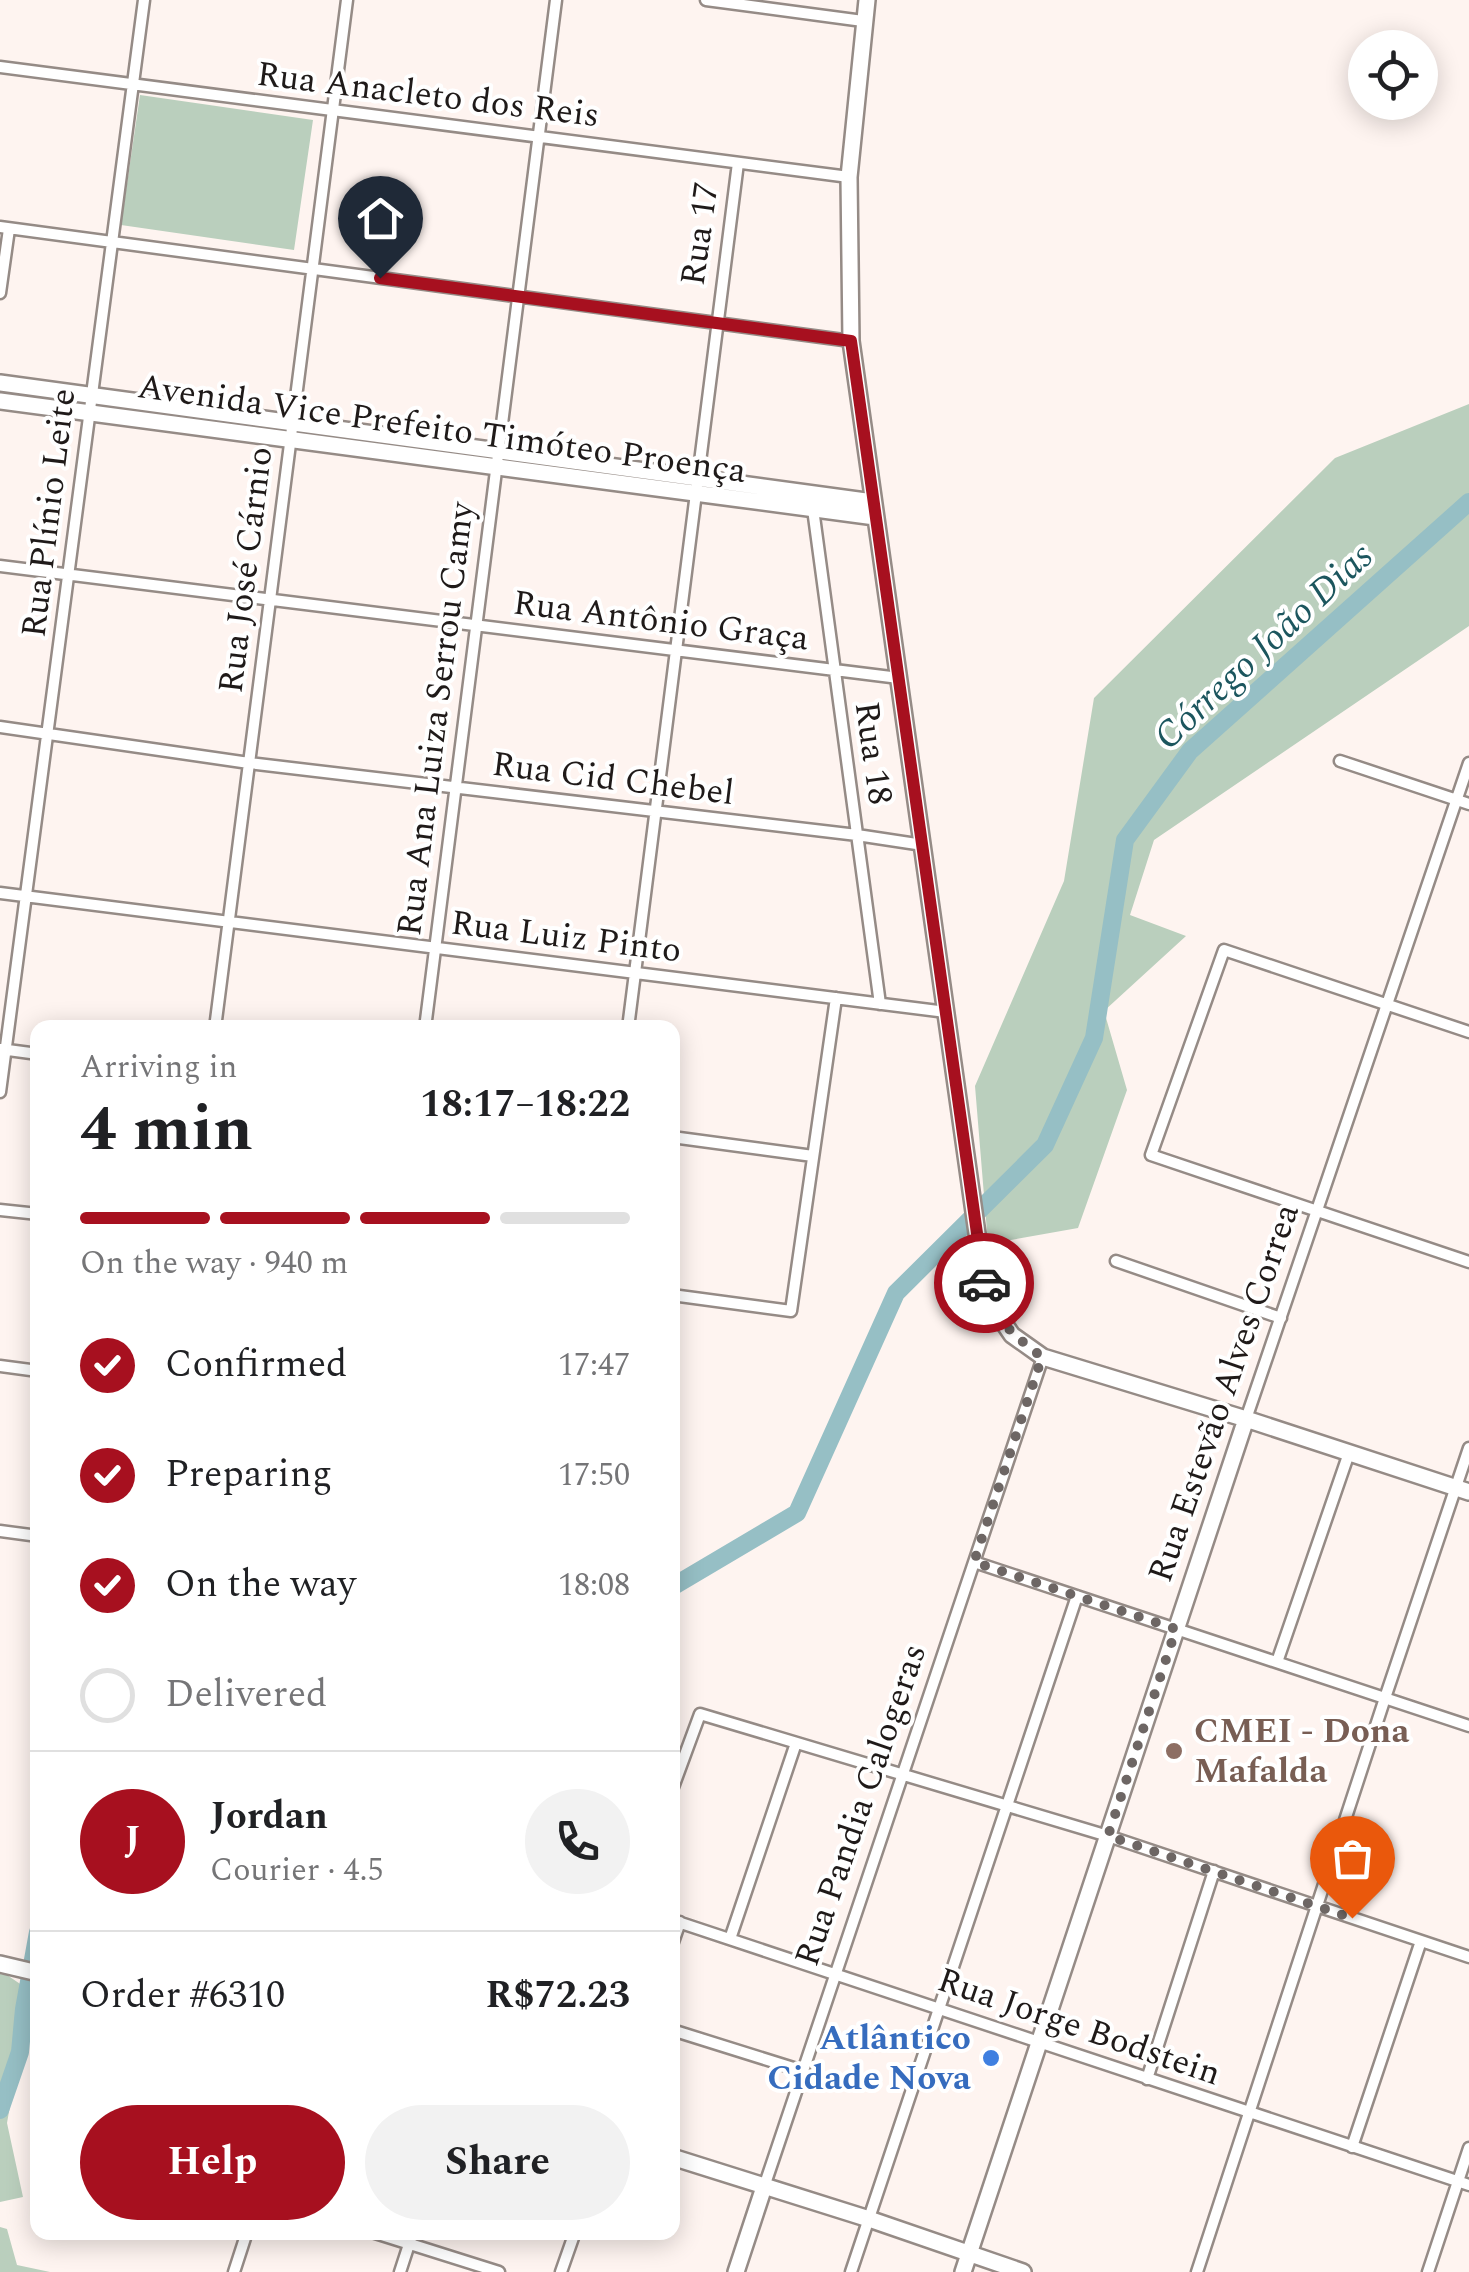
<!DOCTYPE html>
<html lang="en">
<head>
<meta charset="utf-8">
<style>
	:root { --surface:#fff; --page:#f2f2f2; --text:#202124; --muted:#757577; --line:#e0e0e0; --accent:#a7101f }
	body { margin:0; font-family:Spectral,serif; background:var(--page); color:var(--text); height:100vh; display:flex; flex-direction:column; font-size:38px; white-space:nowrap }
	* { box-sizing:border-box; margin:0 }
	p { font-size:32px; color:var(--muted) }
	.icon { flex:none; width:55px; height:55px; fill:none; stroke:currentColor; stroke-width:2; stroke-linecap:round; stroke-linejoin:round }
	.map { position:relative; flex:1; overflow:hidden }
	.details { position:absolute; left:30px; top:1020px; width:650px; height:1220px; display:flex; flex-direction:column; background:var(--surface); border-radius:20px; box-shadow:0 5px 25px #0003 }
	.details>* { flex:none }
	.controls { position:absolute; left:1348px; top:30px; display:grid; gap:20px }
	.controls a { display:grid; place-items:center; width:90px; height:90px; border-radius:50%; background:var(--surface); box-shadow:0 5px 25px #0003; font-size:50px }
	.pin { position:absolute; display:grid; place-items:center; width:85px; height:85px; color:#fff; margin:-102px -42px; border-radius:50% 50% 50% 0; rotate:-45deg; box-shadow:0 0 10px #0007 }
	.pin .icon { rotate:45deg }
	.courier { position:absolute; display:grid; place-items:center; width:100px; height:100px; margin:-50px; border:8px solid #a7101f; border-radius:50%; background:#fff; color:#222; box-shadow:0 2px 12px #0007 }
	.summary em { font-style:normal; font-weight:700 }
	.summary div { display:flex; flex-direction:column-reverse }
	.summary { display:flex; align-items:center; justify-content:space-between; height:170px; padding:0 50px }
	h1 { font-size:65px; font-weight:700; line-height:75px }
	.bar { display:grid; grid-template-columns:repeat(4,1fr); gap:15px 10px; align-content:center; height:120px; padding:0 50px }
	.bar i { height:12px; border-radius:8px; background:var(--line) }
	.bar .on { background:var(--accent) }
	.bar p { grid-column:span 4 }
	.line { display:flex; align-items:center; gap:25px; padding:0 50px; border-top:2px solid var(--line) }
	.line div { flex:1 }
	.round { display:grid; place-items:center; flex:none; width:105px; height:105px; border-radius:52px; background:var(--page) }
	ol { padding:0 50px; list-style:none }
	li { display:flex; align-items:center; gap:30px; height:110px }
	li p { margin-inline-start:auto }
	li .icon { padding:10px; border-radius:50%; background:var(--accent); color:#fff; stroke-width:4 }
	li:last-child { color:var(--muted) }
	li i { width:55px; height:55px; border:5px solid var(--line); border-radius:50% }
	.cta { display:flex; gap:20px; margin-top:auto; padding:20px 50px }
	.cta a { flex:1; height:115px; border-radius:60px; background:var(--accent); color:#fff; font-size:40px; font-weight:700; line-height:115px; text-align:center }
	.cta a+a { background:var(--page); color:var(--text) }
	.map>svg:first-child { display:block }
</style>
</head>
<body>
<div class="map">
<svg width="1469" height="2272" viewBox="0 0 1469 2272">
	<rect width="100%" height="100%" fill="#fef4f0"/>
	<path fill="#bacfbd" d="M140 95 313 120 294 250 121 225Z
		M1469 404V626L1154 840 1130 915 1186 936 1104 1011 1127 1090 1078 1228 988 1244 975 1086 1064 881 1094 698 1335 458Z
		M0 1974 7 1975 29 1990 31 2007 28 2038 13 2089 7 2123 23 2197 0 2202Z
		M0 2227 7 2229 17 2265 50 2272H0Z"/>
	<g fill="none" stroke-linecap="round" stroke-linejoin="round">
		<path stroke="#96bfc5" stroke-width="18" d="M672 1587 797 1513 896 1293 1045 1145 1094 1038 1125 840 1190 751 1469 502
			M0 2110 20 2052 24 2009 38 1932"/>
		<defs>
			<path id="street" d="M706 0 863 21
				M0 67 849 177
				M0 227 851 341
				M0 293 9 229
				M813 509 880 1004
				M0 566 899 678
				M0 727 249 763 857 835 923 845
				M1340 761 1469 804
				M0 893 946 1012
				M215 1028 347 0
				M425 1028 556 0
				M628 1028 738 163
				M1469 1032 1224 950 1151 1155 1469 1262
				M0 1049 38 1054
				M0 1092 144 0
				M672 1137 813 1156
				M0 1210 38 1214
				M1116 1261 1281 1318
				M672 1295 791 1311 836 998
				M0 1366 38 1371
				M1246 1419 1469 763
				M0 1531 38 1536
				M974 1562 1469 1726
				M1277 1662 1349 1453
				M672 1790 700 1714 1108 1836 1469 1957
				M672 1920 1469 2185
				M730 1939 796 1743
				M672 1945 680 1922
				M672 2030 803 2071
				M1147 2079 1214 1871
				M1352 2147 1421 1941
				M764 2187 1043 1357
				M372 2232 499 2272
				M234 2272 247 2232
				M400 2272 413 2232
				M561 2272 575 2232
				M851 2272 1077 1596
				M1197 2272 1385 1698 1469 1448
				M1428 2272 1469 2148"/>
			<path id="secondary" d="M867 0 849 177 851 341 986 1297 1012 1335 1043 1357 1246 1419 1469 1492
				M0 383 873 502
				M0 401 875 517
				M0 1964 38 1973
				M672 2157 869 2219 1023 2272
				M736 2272 764 2187
				M963 2272 1246 1419"/>
		</defs>
		<use href="#street" stroke="#958b86" stroke-width="15"/>
		<use href="#secondary" stroke="#958b86" stroke-width="20"/>
		<use href="#street" stroke="#fff" stroke-width="10"/>
		<use href="#secondary" stroke="#fff" stroke-width="15"/>
	</g>
	<g fill="none" stroke-linecap="round" stroke-linejoin="round">
		<path stroke="#6d6664" stroke-width="10" stroke-dasharray="0 18" d="M984 1283C989 1316 1017 1338 1042 1357L974 1562 1176 1629 1108 1836 1352 1918"/>
		<path stroke="#a7101f" stroke-width="12" d="M380 278 851 341 984 1283"/>
	</g>
	<circle fill="#8d6e63" stroke="#fff" stroke-width="4" cx="1174" cy="1751" r="10"/>
	<circle fill="#3f7fe0" stroke="#fff" stroke-width="4" cx="991" cy="2058" r="10"/>
	<g text-anchor="middle" dominant-baseline="central" stroke-width="8" stroke-linejoin="round" paint-order="stroke">
		<g font-size="35" fill="#1f1a19" stroke="#fff">
			<text transform="translate(428 95) rotate(7)">Rua Anacleto dos Reis</text>
			<text transform="translate(700 234) rotate(-82)">Rua 17</text>
			<text transform="translate(442 429) rotate(8)">Avenida Vice Prefeito Timóteo Proença</text>
			<text transform="translate(49 513) rotate(-83)">Rua Plínio Leite</text>
			<text transform="translate(246 570) rotate(-83)">Rua José Cárnio</text>
			<text transform="translate(661 621) rotate(7)">Rua Antônio Graça</text>
			<text transform="translate(436 719) rotate(-83)">Rua Ana Luiza Serrou Camy</text>
			<text transform="translate(873 753) rotate(82)">Rua 18</text>
			<text transform="translate(613 779) rotate(7)">Rua Cid Chebel</text>
			<text transform="translate(566 937) rotate(7)">Rua Luiz Pinto</text>
			<text transform="translate(1224 1393) rotate(-71)">Rua Estevão Alves Correa</text>
			<text transform="translate(861 1805) rotate(-71)">Rua Pandia Calogeras</text>
			<text transform="translate(1079 2027) rotate(19)">Rua Jorge Bodstein</text>
		</g>
		<g font-size="35" font-weight="bold" fill="#785e54" stroke="#fff" text-anchor="start">
			<text x="1194" y="1731">CMEI - Dona<tspan x="1194" dy="40">Mafalda</tspan></text>
		</g>
		<g font-size="35" font-weight="bold" fill="#366cbe" stroke="#fff" text-anchor="end">
			<text x="971" y="2038">Atlântico<tspan x="971" dy="40">Cidade Nova</tspan></text>
		</g>
		<g font-size="38" font-style="italic" fill="#1c565e" stroke="#fff">
			<text transform="translate(1264 647) rotate(-43)">Córrego João Dias</text>
		</g>
	</g>
</svg>
<div class="controls">
<a><svg class="icon" aria-label="locate" viewBox="0 0 24 24"><circle cx="12" cy="12" r="6"/><path d="M12 2v4M12 18v4M2 12h4M18 12h4"/></svg></a>
</div>
<div class="pin" style="left:1352px;top:1918px;background:#ea580c"><svg class="icon" aria-label="bag" viewBox="0 0 24 24"><path d="M5 8h14l-1 12H6zM9 8a3 3 0 0 1 6 0"/></svg></div>
<div class="pin" style="left:380px;top:278px;background:#1f2937"><svg class="icon" aria-label="home" viewBox="0 0 24 24"><path d="M3 11l9-7 9 7M6 9v11h12V9"/></svg></div>
<div class="courier" style="left:984px;top:1283px"><svg class="icon" aria-label="car" viewBox="0 0 24 24"><path d="M5 17H2v-5l4-1 3-4h7l3 4 3 1v5h-3M9 17h6M6 11h13"/><circle cx="7" cy="17" r="2"/><circle cx="17" cy="17" r="2"/></svg></div>
<section class="details">
<div class="summary"><div><h1>4 min</h1><p>Arriving in</p></div><em>18:17–18:22</em></div>
<div class="bar"><i class="on"></i><i class="on"></i><i class="on"></i><i></i><p>On the way · 940 m</p></div>
<ol>
<li><svg class="icon" aria-label="check" viewBox="0 0 24 24"><path d="M5 12l5 5 9-10"/></svg>Confirmed<p>17:47</p></li>
<li><svg class="icon" aria-label="check" viewBox="0 0 24 24"><path d="M5 12l5 5 9-10"/></svg>Preparing<p>17:50</p></li>
<li><svg class="icon" aria-label="check" viewBox="0 0 24 24"><path d="M5 12l5 5 9-10"/></svg>On the way<p>18:08</p></li>
<li><i></i>Delivered</li>
</ol>
<div class="line" style="height:180px"><b class="round" style="background:var(--accent);color:#fff">J</b><div><b>Jordan</b><p>Courier · 4.5</p></div><a class="round"><svg class="icon" aria-label="phone" viewBox="0 0 24 24"><path d="M5 4h4l2 5-3 2q2 4 5 5l2-3 5 2v4C11 20 4 13 5 4z"/></svg></a></div>
<div class="line" style="height:130px"><div>Order #6310</div><b>R$72.23</b></div>
<div class="cta"><a>Help</a><a>Share</a></div>
</section>
</div>
</body>
</html>
